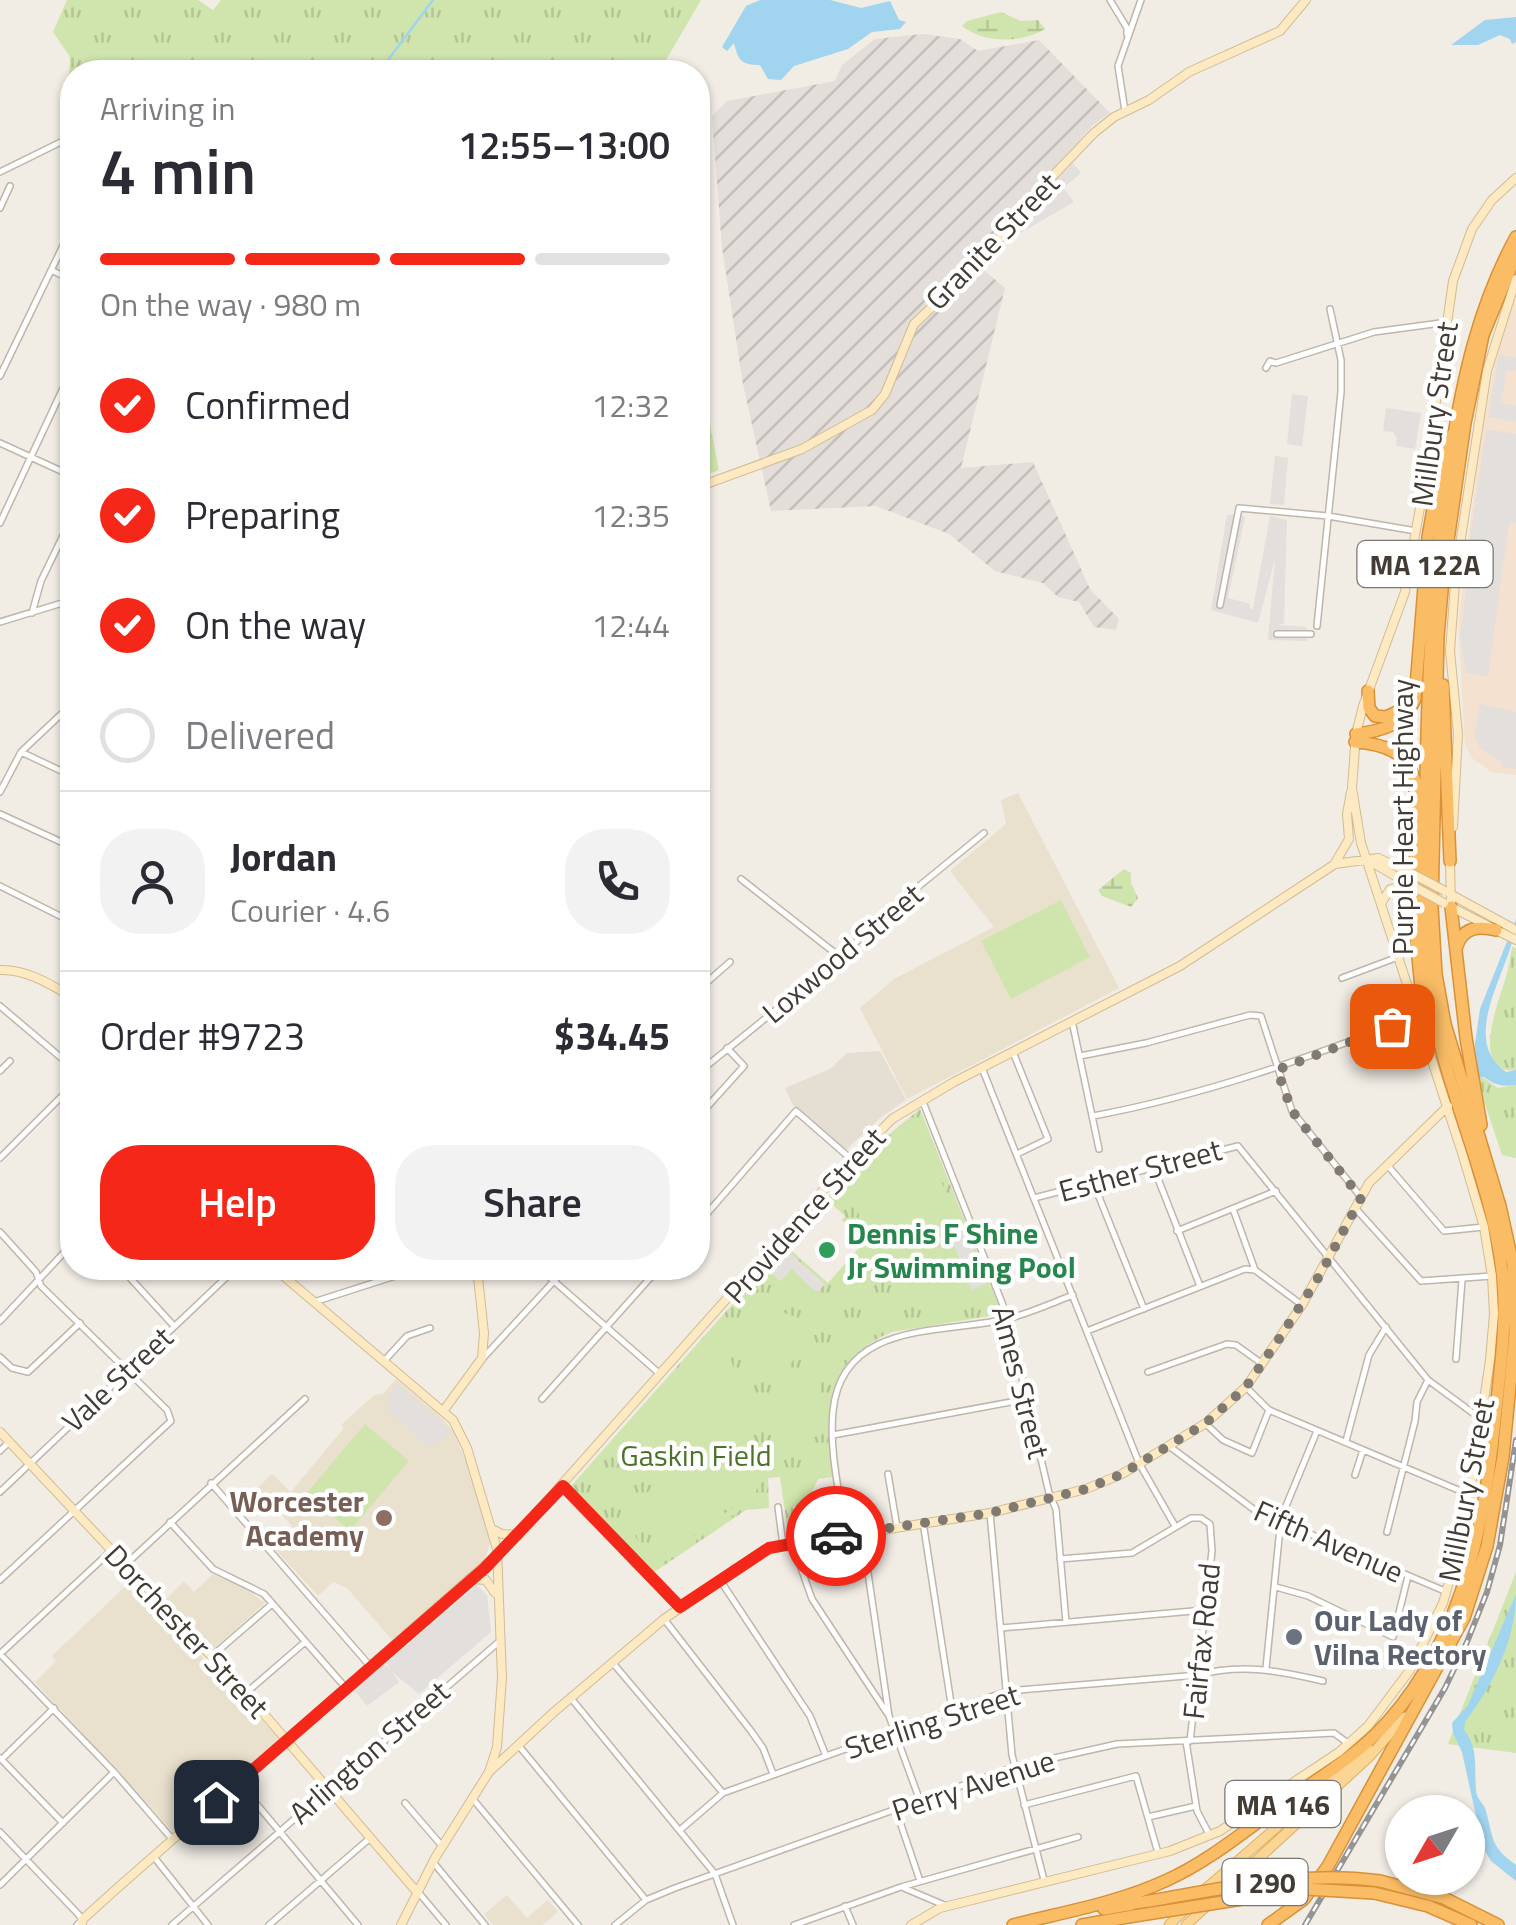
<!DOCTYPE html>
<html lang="en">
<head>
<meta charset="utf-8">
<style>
	:root { --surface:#fff; --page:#f2f2f3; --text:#2b2b33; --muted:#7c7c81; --line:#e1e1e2; --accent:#f42718 }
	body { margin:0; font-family:"Titillium Web",sans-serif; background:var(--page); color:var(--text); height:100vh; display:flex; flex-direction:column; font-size:38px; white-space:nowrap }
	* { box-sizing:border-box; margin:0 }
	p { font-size:32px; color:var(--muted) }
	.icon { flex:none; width:55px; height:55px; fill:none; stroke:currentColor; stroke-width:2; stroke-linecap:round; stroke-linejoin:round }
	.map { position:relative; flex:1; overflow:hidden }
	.details { position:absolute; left:60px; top:60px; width:650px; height:1220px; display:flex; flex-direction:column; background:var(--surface); border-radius:40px; box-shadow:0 2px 8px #0004 }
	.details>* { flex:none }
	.needle { width:65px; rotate:231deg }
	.buttons { position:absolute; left:1385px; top:1795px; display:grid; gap:20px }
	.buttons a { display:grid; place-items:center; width:100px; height:100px; border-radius:50%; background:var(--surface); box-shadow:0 2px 8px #0004; font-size:50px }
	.pin { position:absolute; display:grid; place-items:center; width:85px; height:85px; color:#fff; margin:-42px; border-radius:20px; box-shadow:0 5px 15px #0006 }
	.courier { position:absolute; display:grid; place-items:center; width:100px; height:100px; margin:-50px; border:8px solid #f42718; border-radius:50%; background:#fff; color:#222; box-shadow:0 2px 12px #0007 }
	.summary em { font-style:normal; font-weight:600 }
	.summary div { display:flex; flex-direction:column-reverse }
	.summary { display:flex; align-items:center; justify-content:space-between; height:170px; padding:0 40px }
	h1 { font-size:65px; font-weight:600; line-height:75px }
	.bar { display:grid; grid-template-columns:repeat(4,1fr); gap:15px 10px; align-content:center; height:120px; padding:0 40px }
	.bar i { height:12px; border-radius:8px; background:var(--line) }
	.bar .on { background:var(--accent) }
	.bar p { grid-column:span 4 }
	.line { display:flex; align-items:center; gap:25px; padding:0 40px; border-top:2px solid var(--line) }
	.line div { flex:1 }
	.round { display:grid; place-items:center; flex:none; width:105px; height:105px; border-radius:40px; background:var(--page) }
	ol { padding:0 40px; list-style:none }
	li { display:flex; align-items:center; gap:30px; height:110px }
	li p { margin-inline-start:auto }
	li .icon { padding:10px; border-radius:50%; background:var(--accent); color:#fff; stroke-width:4 }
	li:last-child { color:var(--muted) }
	li i { width:55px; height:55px; border:5px solid var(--line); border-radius:50% }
	.cta { display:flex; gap:20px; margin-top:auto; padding:20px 40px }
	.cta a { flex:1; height:115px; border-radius:40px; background:var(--accent); color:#fff; font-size:40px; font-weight:600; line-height:115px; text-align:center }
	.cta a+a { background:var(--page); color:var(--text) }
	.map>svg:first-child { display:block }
</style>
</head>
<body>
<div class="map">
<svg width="1516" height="1925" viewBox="0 0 1516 1925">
	<defs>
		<pattern id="industrial-furrows" width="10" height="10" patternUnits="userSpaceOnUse" patternTransform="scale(2.5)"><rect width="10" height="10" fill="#e3ded9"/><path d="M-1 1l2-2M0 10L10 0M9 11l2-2" fill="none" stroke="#c4bfbb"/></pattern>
		<pattern id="wetland-marsh" width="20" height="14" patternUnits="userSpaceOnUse" patternTransform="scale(2.5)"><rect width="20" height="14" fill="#d0e5ad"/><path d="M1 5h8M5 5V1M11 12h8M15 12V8" fill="none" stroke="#b4c595"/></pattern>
		<pattern id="park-tufts" width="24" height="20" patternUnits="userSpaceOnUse" patternTransform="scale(2.5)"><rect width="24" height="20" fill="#d0e5ad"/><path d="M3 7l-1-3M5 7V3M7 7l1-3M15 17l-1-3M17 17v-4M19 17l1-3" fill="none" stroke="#b4c595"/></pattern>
	</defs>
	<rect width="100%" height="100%" fill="#f1ece4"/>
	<path fill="#e5ded2" d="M880 1051 906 1100 880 1118 846 1150 793 1105 785 1088 830 1069 847 1053Z"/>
	<path fill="#f4e1cf" d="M1516 297V775L1492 772 1472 758 1465 745 1458 623 1480 445 1495 362Z"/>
	<path fill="url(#industrial-furrows)" d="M923 34 960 39 978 51 1039 40 1110 113 1092 126 973 261 1005 288 961 468 1033 462 1090 589 1119 619 1116 630 1094 627 1079 602 1058 597 1043 583 995 571 949 534 876 506 771 511 743 384 722 248 712 116 727 101 835 81 842 65 875 39Z"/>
	<path fill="#eae0ce" d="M1018 793 1119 988 907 1099 860 1008 894 979 994 927 950 871 1006 824 1001 800Z
		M396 1379 439 1415 453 1431 469 1468 490 1543 485 1559 392 1640 347 1588 333 1582 318 1596 275 1549 296 1531 269 1500 263 1504 253 1492 272 1474 291 1492 343 1429 341 1425 374 1395 383 1394Z
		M213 1574 246 1589 265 1603 213 1649 166 1599 184 1581 194 1592Z
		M131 1581 279 1739 173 1832 35 1682 56 1661 52 1656Z
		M507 1895 527 1918 548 1900 558 1912 543 1925H493L484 1914Z"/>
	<path fill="url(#wetland-marsh)" d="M1001 12 1021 21 1038 20 1045 29C1020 44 984 43 962 26L967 21Z
		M1124 869 1131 873V883L1138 898 1131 907 1102 896 1098 890Z"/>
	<path fill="url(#park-tufts)" d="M67 0H198L213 10 221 0H701L659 72H72V107L68 104 70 57 53 32Z
		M698 364 719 470 698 478Z
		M1512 947 1516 948V1070C1468 1075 1500 998 1506 977 1509 968 1510 957 1512 947Z
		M1476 1077H1482L1498 1088 1516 1085V1158L1502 1155Z
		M920 1109 1002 1314 892 1332C821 1362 825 1411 834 1477L818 1479 805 1504 793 1507 796 1538 789 1539 780 1477 768 1478 769 1508 746 1510 653 1573 571 1486 785 1245 828 1283 865 1241 842 1220 845 1216 826 1199 872 1148Z
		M1516 1572V1753L1448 1744Z"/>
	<path fill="#d0e5ad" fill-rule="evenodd" d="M1061 900 1090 957 1011 999 981 941Z
		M911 1137 936 1169 951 1204 946 1214 908 1231 868 1236 846 1184 875 1150Z
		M938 1235 942 1238 959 1291C928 1302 901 1291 887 1261Z
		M781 1312 816 1324 787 1370 778 1371 741 1333 755 1320Z
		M708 1332 727 1350 755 1424 751 1436 723 1447C755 1444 769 1482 748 1505L652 1570 627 1534C624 1492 683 1472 711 1451L663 1467 626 1432ZM731 1453C752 1460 757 1483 743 1500 724 1513 690 1542 670 1550 660 1554 647 1551 640 1543 631 1534 633 1524 638 1513L644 1521 647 1519 642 1511 638 1513 640 1509 714 1458Z
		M790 1382H812L818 1386 824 1434 802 1441 787 1438 778 1424 780 1389Z
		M365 1424 409 1461 350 1531 306 1494Z
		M721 1457 745 1492 667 1546 643 1510Z"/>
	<path fill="#e2dfdc" d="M1073 163 1081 173 1063 188 1074 202 1017 235 1009 232 1015 220Z
		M1499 354 1516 357V371L1507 370 1501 402 1516 406V422L1488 417Z
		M1292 394 1308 396 1302 446 1287 444Z
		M1386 408 1421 413 1415 449 1396 446 1397 438 1393 432 1383 431Z
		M1491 430 1516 434V523H1509L1488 676 1466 673 1460 634 1468 581 1464 579 1486 431Z
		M1275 456 1288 458 1284 505 1270 504Z
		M1239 514 1245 517 1228 598 1250 604V609H1253L1270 516 1287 520 1284 623 1279 625 1307 627V641L1268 640 1275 559 1258 623 1211 610 1227 515Z
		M1480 704 1516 712V769L1502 767 1503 763 1479 747 1478 741 1474 740Z
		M964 1227 987 1283 972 1290 949 1233Z
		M784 1248 825 1284 817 1293 792 1269 780 1281 765 1268Z
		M398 1385 442 1422 449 1432 440 1441 427 1446 386 1408 391 1402 388 1397Z
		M477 1585 487 1595 491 1632 419 1694 392 1672 399 1682 367 1706 354 1690 384 1664 390 1669 387 1663Z"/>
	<path fill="#a1d4ee" d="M760 0H830L861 8 890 1 899 20 906 22 900 29 872 32 848 49 794 66 781 80 768 79 760 65C741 65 738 60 734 43L727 51 722 47 746 6Z
		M1516 17V42L1512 44 1510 39 1500 35 1478 45H1451L1485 20Z
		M1516 919C1516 964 1455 1036 1506 1072L1516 1070V1085C1502 1087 1495 1085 1484 1077H1476L1475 1044 1480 1009Z
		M1516 1594C1516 1639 1492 1687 1465 1722L1464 1730C1479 1748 1474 1768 1476 1790 1476 1799 1484 1803 1486 1811 1494 1840 1490 1846 1516 1865V1881L1491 1861 1483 1848 1462 1752 1453 1733 1452 1723 1468 1705Z"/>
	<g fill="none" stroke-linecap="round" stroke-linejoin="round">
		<path stroke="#a1d4ee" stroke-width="2.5" d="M379 72 433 0"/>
		<defs>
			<path id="street" d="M1110 0 1127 28V34
				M1125 111 1118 66 1141 0
				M0 172 69 138
				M0 208 10 186
				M51 270 72 280
				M1266 368 1270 361 1276 363 1374 332 1448 322
				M0 376 72 227
				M0 443 72 476
				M0 523 72 369
				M1220 605 1239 508 1328 516 1416 531
				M32 613 41 581 72 517
				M0 622 72 600
				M1317 626 1341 392V360L1330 309
				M1277 634H1311
				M21 752 72 776
				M0 792 21 752 72 704
				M0 814 72 847
				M741 879 840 957
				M0 886 72 922
				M1342 978 1398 957
				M698 990 730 962
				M0 1006 72 1067
				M1072 1021 1099 1149
				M1013 1052 1048 1139 1017 1154
				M1080 1056 1146 1043 1250 1015 1261 1016 1292 1111 1361 1197
				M982 1068 1139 1463 1175 1526
				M0 1071 10 1061
				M698 1073 835 962 897 904 984 833
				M923 1102 1008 1318 1049 1493 1056 1509 1066 1622
				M1093 1116C1206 1095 1310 1057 1417 1016
				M698 1117 744 1066 727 1048
				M72 1148V1149
				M0 1158 72 1086
				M1153 1166 1200 1286
				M1388 1166 1444 1231 1484 1227
				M1093 1182 1144 1309
				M1034 1198 1238 1146 1428 1380 1481 1419
				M1233 1209 1255 1270
				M1356 1209 1421 1281 1492 1276
				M698 1224 796 1111 851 1159
				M1177 1231 1276 1191
				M0 1232 36 1272 41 1286 167 1410 171 1421 0 1580
				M121 1268 174 1326
				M539 1268 660 1374
				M314 1302 420 1268
				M0 1321 72 1244
				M1087 1331 1245 1269 1255 1270 1302 1305
				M0 1357 12 1368 28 1372 80 1323
				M484 1357 566 1268
				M1456 1359 1462 1280
				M384 1361 407 1336 430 1328
				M1148 1372 1227 1344 1236 1345 1261 1363
				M1246 1387 1269 1410 1470 1495
				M542 1399 659 1268
				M1206 1424 1223 1440 1252 1453 1269 1410
				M833 1435 1027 1399
				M1346 1441 1369 1355 1386 1327
				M1169 1446 1256 1511 1447 1592
				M0 1451 9 1442
				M888 1474 897 1527
				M1355 1475 1363 1450
				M211 1483 370 1666
				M563 1485 681 1607
				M0 1492 236 1268
				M778 1507 783 1545
				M990 1513 1012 1755 1044 1880
				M170 1522 213 1569 264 1594 345 1687
				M923 1522 952 1710
				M862 1532 889 1716 920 1801
				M1387 1532 1415 1421 1417 1402 1428 1380
				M845 1534C840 1494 829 1452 833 1411 842 1320 943 1334 1007 1319 1030 1313 1052 1303 1073 1295
				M793 1545 812 1599 887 1713
				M1060 1559 1132 1553 1191 1518H1201L1210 1524 1212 1551 1190 1741
				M125 1565 305 1399
				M720 1580 810 1716 826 1756
				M1276 1587 1308 1596 1393 1637 1408 1576
				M664 1619 751 1731 763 1748 773 1774
				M1001 1628 1204 1610
				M0 1654 114 1772 173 1840
				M0 1654 112 1550
				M212 1656 272 1604
				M612 1662 723 1793
				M1266 1668 1281 1518 1317 1431
				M247 1692 305 1642
				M570 1697 715 1874 733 1925
				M1186 1741 1197 1811 1209 1834
				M519 1746 646 1900
				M0 1758 63 1823
				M2 1759 54 1708
				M239 1783 358 1925
				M472 1798 578 1925
				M405 1803 442 1846
				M1024 1805 1136 1776 1158 1853
				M896 1810 920 1881
				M1148 1817 1196 1806
				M680 1830 723 1793 1007 1691 1198 1675C1242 1663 1279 1671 1323 1681
				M0 1832 79 1915 82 1920 77 1925
				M154 1857 208 1925
				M433 1862 485 1925
				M0 1885 114 1772
				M904 1888 944 1905
				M419 1893 446 1925
				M845 1906 853 1925
				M172 1925 501 1640
				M269 1925 369 1839
				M615 1925 646 1900 675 1888 1014 1767 1117 1744 1334 1733 1349 1744
				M794 1925 901 1887 1078 1837"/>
			<path id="secondary" d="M698 487 802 449 872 410 885 394 914 324 988 254 1025 205 1094 133 1114 117 1149 100 1189 72 1280 31 1306 0
				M1453 827 1458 734 1450 651 1456 570 1487 371 1516 279
				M1366 859 1409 884
				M1450 861 1451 907
				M1335 863 1349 839 1347 814 1351 792
				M1450 894 1516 930
				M1382 902 1390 889 1409 884
				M1449 906 1516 940
				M0 970C26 969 50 984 72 997
				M274 1268 453 1420 467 1448 497 1549 502 1678 497 1747 489 1772 435 1858 401 1925
				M444 1410 482 1358 484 1333 477 1268
				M0 1432 246 1693 416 1891
				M492 1529 502 1534 519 1535
				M472 1579 486 1580 495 1593
				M489 1772 554 1712 664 1619 769 1548 990 1513 1086 1489 1122 1474 1206 1423 1246 1387 1302 1305 1369 1183 1448 1106
				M82 1925V1920L114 1891 508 1545 825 1188 892 1119 954 1082 1180 966 1335 864 1378 858 1409 872
				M911 1925 940 1908 1170 1851 1220 1831 1339 1752 1368 1726 1410 1670 1443 1603 1465 1526 1490 1360 1494 1314 1492 1276 1484 1227 1463 1156 1361 843 1352 788 1356 734 1363 706 1405 592 1424 485 1453 281 1472 229 1492 200 1516 178"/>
			<path id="primary" d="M1202 1892 1368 1748
				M1169 1925 1188 1907
				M1186 1925 1368 1758 1405 1717"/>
			<path id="highway" d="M1443 685 1450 861
				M1368 691 1369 708 1375 716 1386 717 1404 709
				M1356 734C1382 731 1404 725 1415 699L1428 537 1446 436
				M1355 742C1384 744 1406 751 1415 781V927L1421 988
				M1451 907 1466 1038 1481 1125
				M1457 946C1463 927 1479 926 1496 930
				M1380 1881 1444 1898 1498 1925
				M1374 1893 1428 1906 1471 1925
				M1104 1909 1150 1901
				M1013 1925C1064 1912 1117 1903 1165 1881 1210 1861 1248 1828 1288 1800 1318 1779 1349 1760 1375 1735 1456 1655 1483 1538 1494 1428 1499 1376 1508 1323 1502 1271 1490 1172 1441 1083 1428 984 1419 916 1424 845 1426 777 1428 668 1433 561 1451 453 1463 376 1479 305 1516 237
				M1082 1925 1134 1916
				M1268 1925 1304 1899 1328 1866 1464 1618 1487 1546 1503 1457 1515 1334 1513 1265 1500 1206 1445 1024 1436 974 1432 907 1438 636 1444 568 1465 423 1483 335 1516 255"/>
		</defs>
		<use href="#street" stroke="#bfb6aa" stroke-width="8"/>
		<use href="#secondary" stroke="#d1bc95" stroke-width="10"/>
		<use href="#primary" stroke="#e0b063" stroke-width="11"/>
		<use href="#highway" stroke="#d99037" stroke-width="14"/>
		<use href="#street" stroke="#fff" stroke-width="5"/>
		<use href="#secondary" stroke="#fdeac2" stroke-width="8"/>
		<use href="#primary" stroke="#fbd593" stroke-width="9"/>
		<use href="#highway" stroke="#fabd66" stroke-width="11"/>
		<defs>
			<path id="rail" d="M1305 1925 1445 1688 1467 1642 1487 1592 1500 1545 1516 1440"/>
		</defs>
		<use href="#rail" stroke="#949494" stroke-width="6"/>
		<use href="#rail" stroke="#fff" stroke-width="2.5" stroke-dasharray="8" stroke-linecap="butt"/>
		<defs>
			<path id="secondary-bridge" d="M1409 872 1445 891
				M1409 884 1444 903"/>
			<path id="highway-bridge" d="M1150 1901C1226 1888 1302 1870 1380 1881
				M1134 1916 1306 1889 1374 1893"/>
		</defs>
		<use href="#secondary-bridge" stroke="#d1bc95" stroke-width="10" stroke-linecap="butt"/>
		<use href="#highway-bridge" stroke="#d99037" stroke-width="14" stroke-linecap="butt"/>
		<use href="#secondary-bridge" stroke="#fdeac2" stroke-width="8"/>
		<use href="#highway-bridge" stroke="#fabd66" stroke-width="11"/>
	</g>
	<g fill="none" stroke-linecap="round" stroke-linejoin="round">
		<path stroke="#807a72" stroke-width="10" stroke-dasharray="0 18" d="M836 1536 990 1513 1086 1489 1122 1474 1206 1423 1246 1387 1279 1339 1320 1275 1361 1198 1292 1111 1277 1070 1392 1026"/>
		<path stroke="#f42718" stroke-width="12" d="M216 1802 485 1568 563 1486 680 1607 769 1548 836 1536"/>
	</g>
	<circle fill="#2e9e5b" stroke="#fff" stroke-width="4" cx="827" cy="1250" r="10"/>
	<circle fill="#8d6e63" stroke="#fff" stroke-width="4" cx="384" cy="1518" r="10"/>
	<circle fill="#6b7280" stroke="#fff" stroke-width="4" cx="1294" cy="1637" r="10"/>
	<g text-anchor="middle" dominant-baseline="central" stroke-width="9" stroke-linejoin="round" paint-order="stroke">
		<g fill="#fff" stroke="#7b7671" stroke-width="2.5">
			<rect x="1357.5" y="541" width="135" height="46" rx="8"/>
			<rect x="1225.5" y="1781" width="115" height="46" rx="8"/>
			<rect x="1222.5" y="1859" width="85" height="46" rx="8"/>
		</g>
		<g font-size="28" font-weight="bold" fill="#433c34">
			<text x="1425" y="564">MA 122A</text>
			<text x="1283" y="1804">MA 146</text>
			<text x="1265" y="1882">I 290</text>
		</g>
		<g font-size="30" fill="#433c34" stroke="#fff">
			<text transform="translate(992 241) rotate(-46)">Granite Street</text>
			<text transform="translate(1434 414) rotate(-82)">Millbury Street</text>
			<text transform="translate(1402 817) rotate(-90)">Purple Heart Highway</text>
			<text transform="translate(842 953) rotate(-40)">Loxwood Street</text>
			<text transform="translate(1140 1170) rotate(-15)">Esther Street</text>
			<text transform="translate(804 1215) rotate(-48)">Providence Street</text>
			<text transform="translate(117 1379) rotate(-43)">Vale Street</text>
			<text transform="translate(1021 1382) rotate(76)">Ames Street</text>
			<text transform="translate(1466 1490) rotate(-79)">Millbury Street</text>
			<text transform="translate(1329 1541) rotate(24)">Fifth Avenue</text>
			<text transform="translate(187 1631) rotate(47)">Dorchester Street</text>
			<text transform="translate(1201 1641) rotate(-84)">Fairfax Road</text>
			<text transform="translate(932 1721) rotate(-18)">Sterling Street</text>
			<text transform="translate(369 1752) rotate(-41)">Arlington Street</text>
			<text transform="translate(973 1785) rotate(-18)">Perry Avenue</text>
		</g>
		<g font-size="30" font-weight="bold" fill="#27864d" stroke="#fff" text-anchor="start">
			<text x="847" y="1233">Dennis F Shine<tspan x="847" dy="34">Jr Swimming Pool</tspan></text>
		</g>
		<g font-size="30" fill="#4b7329" stroke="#fff">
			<text x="696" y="1455">Gaskin Field</text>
		</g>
		<g font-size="30" font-weight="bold" fill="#785e54" stroke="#fff" text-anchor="end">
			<text x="364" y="1501">Worcester<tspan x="364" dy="34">Academy</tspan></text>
		</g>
		<g font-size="30" font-weight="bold" fill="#5b616d" stroke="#fff" text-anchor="start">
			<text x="1314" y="1620">Our Lady of<tspan x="1314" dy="34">Vilna Rectory</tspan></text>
		</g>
	</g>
</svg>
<div class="buttons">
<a><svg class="needle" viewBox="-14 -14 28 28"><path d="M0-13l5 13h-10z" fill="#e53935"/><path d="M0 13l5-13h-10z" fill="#7c7c81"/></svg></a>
</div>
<div class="pin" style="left:1392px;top:1026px;background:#ea580c"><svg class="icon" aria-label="bag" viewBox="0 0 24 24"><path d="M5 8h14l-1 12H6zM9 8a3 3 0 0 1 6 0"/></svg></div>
<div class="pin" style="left:216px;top:1802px;background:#1f2937"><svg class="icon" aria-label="home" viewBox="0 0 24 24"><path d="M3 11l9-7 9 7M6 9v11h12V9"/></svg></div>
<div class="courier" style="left:836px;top:1536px"><svg class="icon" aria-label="car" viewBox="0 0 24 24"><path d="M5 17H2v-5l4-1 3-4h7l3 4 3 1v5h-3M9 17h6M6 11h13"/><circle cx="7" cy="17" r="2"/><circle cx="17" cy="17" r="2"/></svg></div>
<section class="details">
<div class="summary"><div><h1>4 min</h1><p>Arriving in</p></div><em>12:55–13:00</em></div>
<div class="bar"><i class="on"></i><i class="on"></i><i class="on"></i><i></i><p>On the way · 980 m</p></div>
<ol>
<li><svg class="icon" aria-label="check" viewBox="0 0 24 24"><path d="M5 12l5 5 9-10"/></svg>Confirmed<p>12:32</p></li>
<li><svg class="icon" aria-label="check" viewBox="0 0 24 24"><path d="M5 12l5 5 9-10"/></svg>Preparing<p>12:35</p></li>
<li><svg class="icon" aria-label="check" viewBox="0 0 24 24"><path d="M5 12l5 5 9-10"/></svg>On the way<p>12:44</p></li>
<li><i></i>Delivered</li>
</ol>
<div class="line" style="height:180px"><a class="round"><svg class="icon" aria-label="person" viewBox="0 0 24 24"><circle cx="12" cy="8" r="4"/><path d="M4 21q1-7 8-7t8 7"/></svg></a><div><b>Jordan</b><p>Courier · 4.6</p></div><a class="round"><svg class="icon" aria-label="phone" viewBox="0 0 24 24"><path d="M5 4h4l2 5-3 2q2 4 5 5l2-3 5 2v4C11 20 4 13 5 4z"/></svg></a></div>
<div class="line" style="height:130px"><div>Order #9723</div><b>$34.45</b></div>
<div class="cta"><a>Help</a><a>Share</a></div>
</section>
</div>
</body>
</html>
